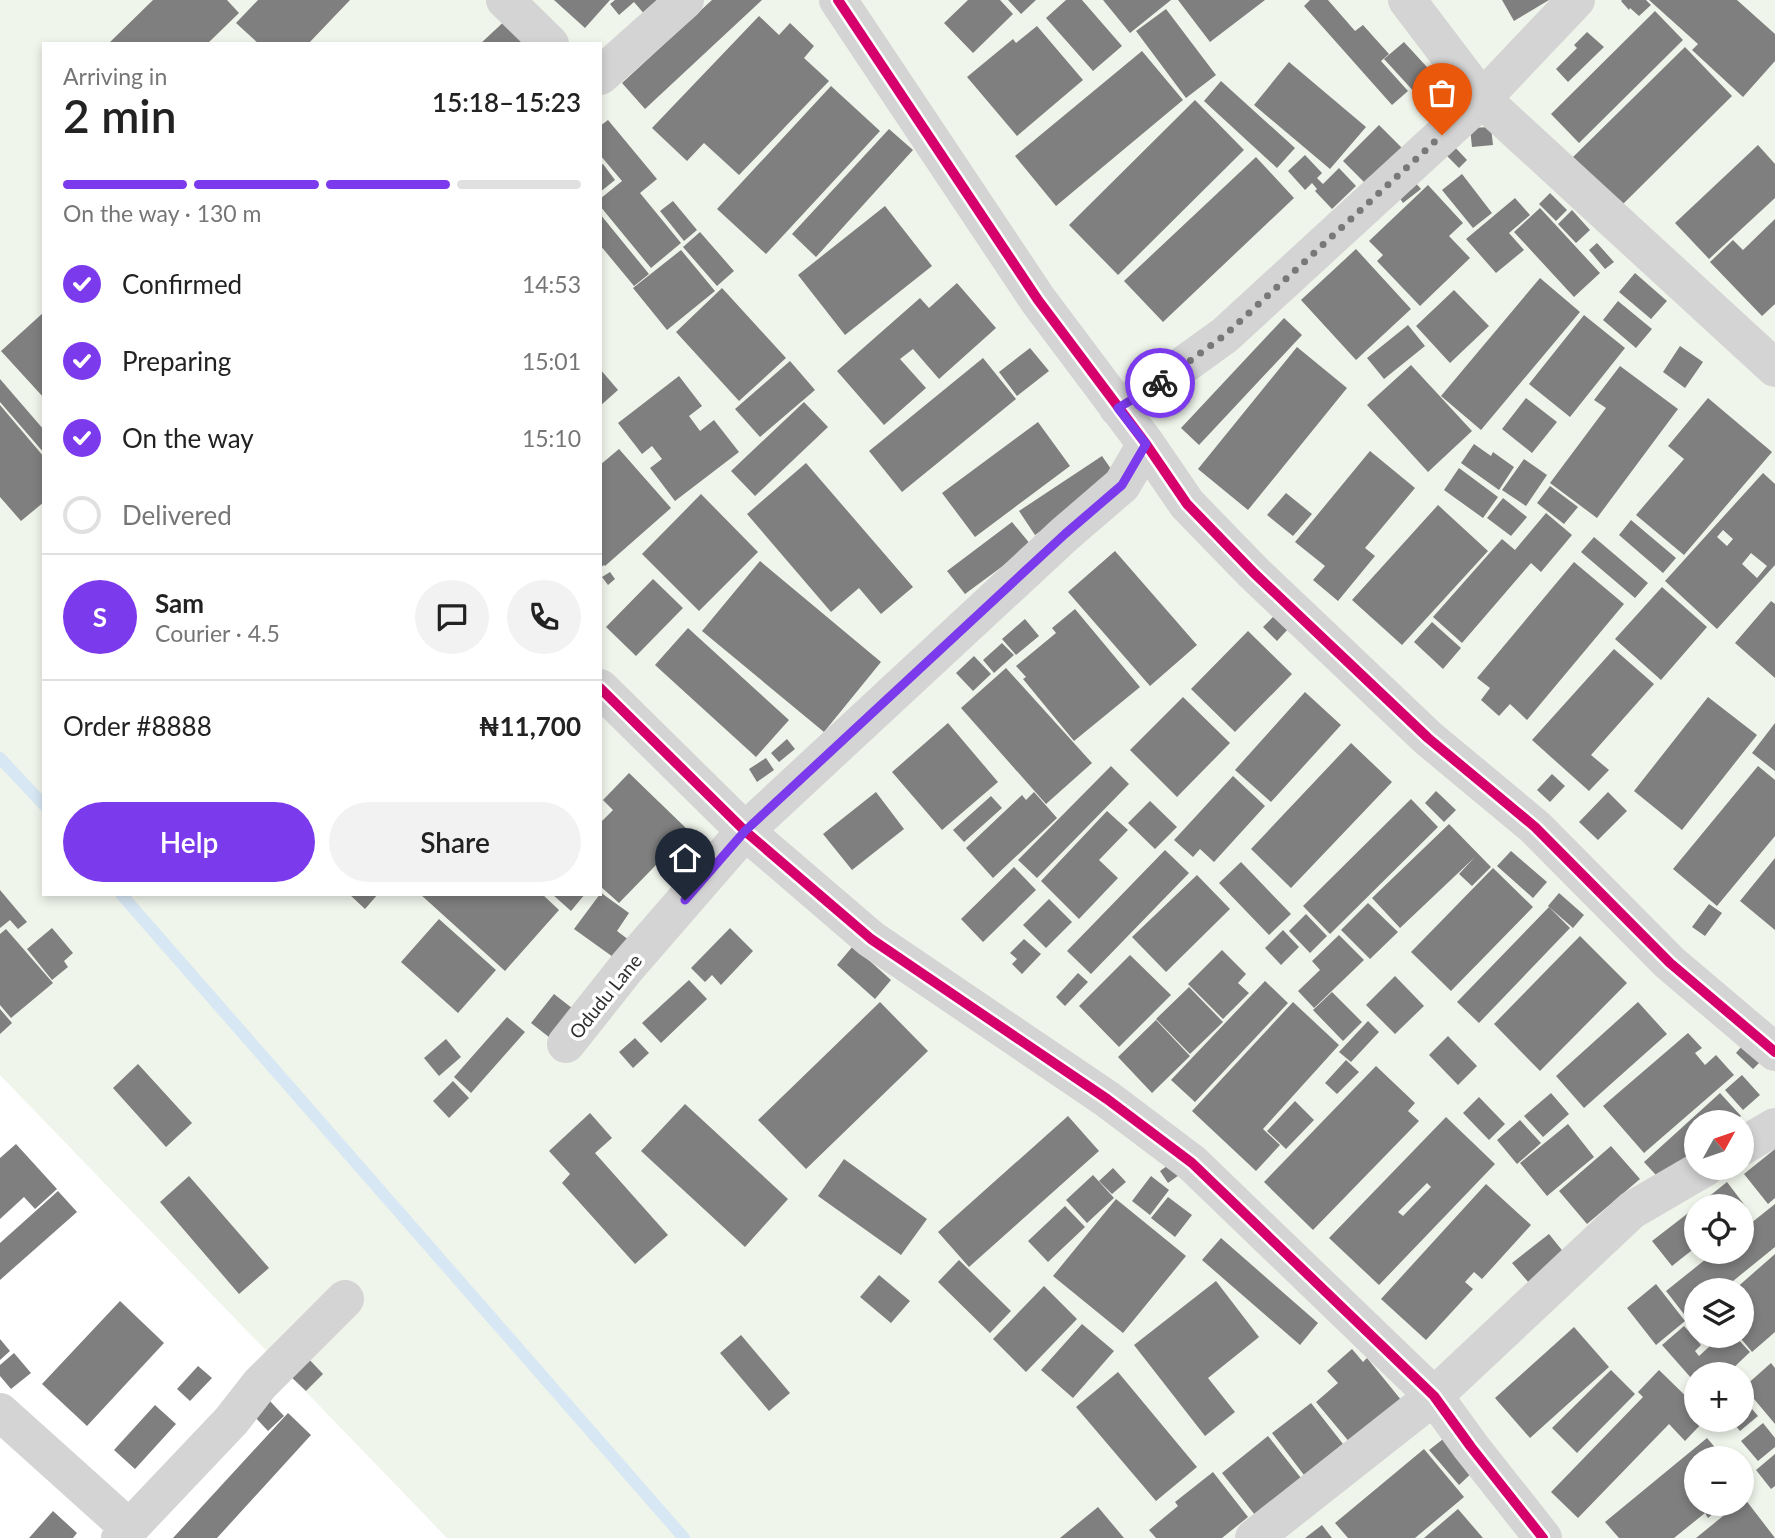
<!DOCTYPE html>
<html lang="en">
<head>
<meta charset="utf-8">
<style>
	:root { --surface:#fff; --page:#f2f2f2; --text:#222; --muted:#767676; --line:#e0e0e0; --accent:#7c3aed }
	body { margin:0; font-family:Lato,sans-serif; background:var(--page); color:var(--text); height:100vh; display:flex; flex-direction:column; font-size:26px; white-space:nowrap }
	* { box-sizing:border-box; margin:0 }
	p { font-size:23px; color:var(--muted) }
	.icon { flex:none; width:38px; height:38px; fill:none; stroke:currentColor; stroke-width:2; stroke-linecap:round; stroke-linejoin:round }
	.map { position:relative; flex:1; overflow:hidden }
	.sheet { position:absolute; left:42px; top:42px; width:560px; height:854px; display:flex; flex-direction:column; background:var(--surface); border-radius:0px; box-shadow:0 4px 10px #0003 }
	.sheet>* { flex:none }
	.needle { width:46px; rotate:50deg }
	.fabs { position:absolute; left:1684px; top:1110px; display:grid; gap:14px }
	.fabs a { display:grid; place-items:center; width:70px; height:70px; border-radius:50%; background:var(--surface); box-shadow:0 4px 10px #0003; font-size:35px }
	.pin { position:absolute; display:grid; place-items:center; width:60px; height:60px; color:#fff; margin:-72px -30px; border-radius:50% 50% 50% 0; rotate:-45deg; box-shadow:0 0 7px #0007 }
	.pin .icon { rotate:45deg }
	.courier { position:absolute; display:grid; place-items:center; width:70px; height:70px; margin:-35px; border:5px solid #7c3aed; border-radius:50%; background:#fff; color:#222; box-shadow:0 2px 9px #0007 }
	.overview em { font-style:normal; font-weight:600 }
	.overview div { display:flex; flex-direction:column-reverse }
	.overview { display:flex; align-items:center; justify-content:space-between; height:119px; padding:0 21px }
	h1 { font-size:46px; font-weight:600; line-height:52px }
	.bar { display:grid; grid-template-columns:repeat(4,1fr); gap:10px 7px; align-content:center; height:84px; padding:0 21px }
	.bar i { height:9px; border-radius:5px; background:var(--line) }
	.bar .active { background:var(--accent) }
	.bar p { grid-column:span 4 }
	.line { display:flex; align-items:center; gap:18px; padding:0 21px; border-top:2px solid var(--line) }
	.line div { flex:1 }
	.round { display:grid; place-items:center; flex:none; width:74px; height:74px; border-radius:37px; background:var(--page) }
	ol { padding:0 21px; list-style:none }
	li { display:flex; align-items:center; gap:21px; height:77px }
	li p { margin-inline-start:auto }
	li .icon { padding:7px; border-radius:50%; background:var(--accent); color:#fff; stroke-width:4 }
	li:last-child { color:var(--muted) }
	li i { width:38px; height:38px; border:4px solid var(--line); border-radius:50% }
	.primary-button { display:flex; gap:14px; margin-top:auto; padding:14px 21px }
	.primary-button a { flex:1; height:80px; border-radius:42px; background:var(--accent); color:#fff; font-size:28px; font-weight:600; line-height:80px; text-align:center }
	.primary-button a+a { background:var(--page); color:var(--text) }
	.map>svg:first-child { display:block }
</style>
</head>
<body>
<div class="map">
<svg width="1775" height="1538" viewBox="0 0 1775 1538">
	<rect width="100%" height="100%" fill="#fff"/>
	<path fill="#f0f5eb" fill-rule="evenodd" d="M0 0H1775V1538H447L0 1075ZM44 44H600V894H44ZM1696 1122H1741V1167H1696ZM1696 1206H1741V1251H1696ZM1696 1290H1741V1335H1696ZM1696 1374H1741V1419H1696ZM1696 1458H1741V1503H1696Z"/>
	<g fill="none" stroke-linecap="round" stroke-linejoin="round">
		<path stroke="#d7e7f3" stroke-width="12" d="M0 758 44 805
			M121 894 684 1538"/>
	</g>
	<path fill="#7f7f7f" fill-rule="evenodd" d="M153 0H227L239 13 207 44H108Z
		M258 0H350L308 44H259L236 23Z
		M554 0H610L585 28Z
		M615 0H665L646 16 634 2 619 15 610 4Z
		M712 0H762L645 109 622 83Z
		M968 0H1000L1013 14 973 53 944 23Z
		M1008 0H1036L1021 14Z
		M1066 0H1082L1122 46 1093 71 1046 18Z
		M1103 0H1171L1130 33Z
		M1178 0H1265L1210 42Z
		M1310 0H1328L1355 31 1363 25 1389 54 1381 61 1408 91 1392 105 1304 6Z
		M1502 0H1549L1514 21Z
		M1622 0H1646L1651 5 1639 16 1630 8 1629 10 1621 1Z
		M1649 0H1737L1775 34V61L1743 97 1692 50 1698 44Z
		M1166 9 1216 75 1186 98 1136 31Z
		M1655 11 1683 40 1579 143 1551 114Z
		M510 16 536 44H480Z
		M759 16 779 35 790 23 814 46 804 58 829 81 739 175 704 143 687 161 652 128Z
		M1037 26 1083 80 1017 136 967 77 1013 39 1016 43Z
		M1587 32 1604 47 1568 82 1556 69 1577 48 1574 45Z
		M1404 42 1448 90 1429 108 1384 59Z
		M1685 47 1732 96 1621 206 1573 157Z
		M1142 51 1183 100 1056 206 1015 156Z
		M1289 62 1366 127 1330 169 1254 105Z
		M1221 81 1295 148 1277 168 1204 101Z
		M831 86 880 131 766 254 717 209Z
		M1195 100 1244 150 1118 275 1069 225Z
		M608 120 657 179 640 193 681 243 651 268 600 206V199L622 181 600 155V126Z
		M1379 125 1407 153 1371 189 1343 161Z
		M1491 127 1493 145 1472 147 1470 128Z
		M889 129 913 150 816 257 792 234Z
		M1451 143 1467 160 1459 168 1443 152Z
		M1758 145 1775 164V198L1709 259 1675 223Z
		M1305 155 1322 173 1317 178 1323 184 1339 168 1356 186 1332 209 1315 191 1317 189 1312 183 1305 190 1288 171Z
		M1256 157 1294 198 1163 322 1124 281Z
		M603 164 615 180 600 192V166Z
		M1462 174 1492 213 1473 228 1442 190Z
		M1414 181 1421 189 1403 203 1397 194Z
		M1428 185 1463 223 1449 236 1470 258 1420 306 1377 261 1383 255 1369 241Z
		M1550 193 1567 210 1556 221 1539 204Z
		M1515 198 1530 215 1509 233 1524 250 1496 273 1466 239Z
		M673 201 697 230 684 241 660 211Z
		M885 206 932 266 845 335 798 275Z
		M1540 208 1600 273 1574 297 1514 232Z
		M1572 210 1590 230 1576 243 1558 224Z
		M600 214 649 274 634 286 600 245Z
		M1775 219V304L1762 316 1710 262 1733 240 1743 250Z
		M700 232 734 271 717 286 683 247Z
		M1597 243 1614 262 1605 269 1589 250Z
		M1356 249 1411 309 1356 360 1301 300Z
		M681 250 715 291 667 330 633 288Z
		M1635 273 1667 301 1651 319 1619 292Z
		M1540 278 1580 312 1481 430 1441 396Z
		M957 283 996 328 939 379 913 349 900 359 926 388 884 425 837 371 920 298 929 308Z
		M722 288 786 358 739 401 676 332Z
		M1454 290 1489 326 1450 363 1416 326Z
		M1618 301 1652 329 1636 348 1603 320Z
		M44 312V398L1 351Z
		M1584 315 1625 348 1570 417 1529 384Z
		M1284 318 1302 335 1199 445 1181 428Z
		M1408 325 1425 346 1384 379 1367 358Z
		M1680 346 1703 362 1685 388 1663 372Z
		M1297 347 1347 388 1248 510 1198 469Z
		M1030 348 1049 371 1017 396 999 372Z
		M983 358 1016 399 902 492 869 451Z
		M790 361 815 390 760 437 735 409Z
		M1411 365 1472 431 1428 472 1367 405Z
		M1620 366 1678 409 1597 518 1550 483 1606 408 1594 400Z
		M600 369 618 390 600 406Z
		M679 376 702 406 689 416 700 431 714 420 739 452 675 501 650 468 662 459 652 446 642 454 618 423Z
		M0 379 44 430V453L0 402Z
		M1526 398 1557 422 1532 453 1502 429Z
		M1708 398 1772 452 1684 555 1636 515 1684 459 1668 446Z
		M804 402 828 427 755 496 731 471Z
		M0 405 44 457V502L21 521 0 497Z
		M1038 422 1070 466 975 537 942 493Z
		M1474 444 1491 456 1493 452 1514 467 1499 490 1461 463Z
		M619 449 671 508 605 566 604 565 600 568V465Z
		M1370 451 1415 488 1365 548 1375 556 1338 601 1313 580 1325 566 1295 542Z
		M1102 456 1118 479 1035 535 1019 511Z
		M1524 459 1547 475 1526 506 1502 490Z
		M806 463 913 587 881 614 859 588 831 612 747 514Z
		M1459 468 1498 497 1483 518 1444 490Z
		M1763 473 1775 484V565L1717 629 1665 581ZM1723 530 1733 539 1727 546 1717 537ZM1751 553 1767 566 1757 578 1742 564Z
		M1550 486 1578 507 1564 524 1537 503Z
		M1286 493 1312 514 1293 536 1267 515Z
		M701 494 758 552 699 611 642 554Z
		M1503 498 1527 517 1511 536 1487 518Z
		M1438 505 1488 551 1402 645 1352 600Z
		M1546 513 1572 535 1541 572 1531 563 1462 643 1433 617 1502 539 1515 550Z
		M1631 520 1676 558 1663 573 1619 535Z
		M1012 522 1031 545 965 594 947 571Z
		M1594 537 1648 583 1635 598 1581 552Z
		M1115 551 1197 645 1150 686 1068 592Z
		M760 561 881 662 824 732 702 631Z
		M1574 562 1624 604 1527 720 1510 704 1499 716 1481 700 1490 688 1477 678Z
		M610 572 615 579 608 585 602 577Z
		M653 579 683 608 636 656 606 627Z
		M1662 587 1707 627 1661 680 1615 639Z
		M1771 601 1775 604V678L1735 643Z
		M1075 609 1140 687 1074 741 1023 679 1026 677 1016 666 1056 633 1052 628Z
		M1274 616 1288 629 1277 641 1263 627Z
		M1025 619 1039 636 1016 655 1002 639Z
		M1432 622 1461 648 1443 669 1414 642Z
		M688 628 789 720 756 757 655 665Z
		M1248 631 1292 674 1235 732 1191 689Z
		M1002 643 1014 655 994 673 983 660Z
		M1614 649 1654 684 1591 755 1609 770 1589 791 1532 740Z
		M974 656 991 674 973 691 956 673Z
		M1006 668 1092 763 1046 804 961 708Z
		M1305 692 1341 725 1271 802 1235 770Z
		M1183 697 1230 743 1177 797 1130 750Z
		M1708 697 1757 735 1682 830 1634 791Z
		M948 723 998 782 942 830 892 772Z
		M1775 723V771L1752 753Z
		M787 739 795 749 779 762 771 753Z
		M1351 743 1392 782 1291 888 1251 849Z
		M766 758 774 770 757 782 749 769Z
		M1111 766 1129 784 1037 878 1018 860Z
		M1758 766 1775 780V836L1717 906 1673 869Z
		M629 773 689 831 619 903 600 886V823L613 810 603 800Z
		M1552 774 1565 786 1550 802 1537 790Z
		M1233 776 1265 806 1214 862 1200 849 1193 857 1174 840Z
		M1436 791 1456 810 1444 822 1425 803Z
		M876 792 904 829 852 870 823 834Z
		M1034 792 1057 818 993 878 966 848 1022 795 1026 800Z
		M1608 792 1627 811 1598 840 1579 822Z
		M991 796 1002 808 964 842 953 830Z
		M1411 799 1438 827 1330 934 1303 906Z
		M1150 801 1177 827 1155 849 1128 823Z
		M1107 811 1128 830 1099 860 1118 878 1079 919 1041 881Z
		M1449 824 1491 867 1472 886 1459 874 1475 857 1400 928 1372 898Z
		M1165 850 1189 873 1091 974 1067 951Z
		M1511 851 1547 882 1533 898 1497 866Z
		M1775 858V930L1740 901Z
		M1241 862 1291 914 1269 935 1219 883Z
		M1014 867 1036 890 983 942 961 919Z
		M1493 868 1533 907 1451 991 1411 952Z
		M1197 875 1230 909 1166 972 1132 937Z
		M0 890 27 922 18 929 10 920 0 928Z
		M600 892 629 913 617 931 633 943 620 962 574 929 600 894Z
		M1559 893 1584 915 1573 928 1548 906Z
		M349 894H378L365 909Z
		M420 894H542L559 910 505 971Z
		M552 894H585L571 911Z
		M1049 899 1072 922 1046 948 1023 925Z
		M1368 903 1398 932 1370 959 1341 930Z
		M1709 904 1722 913 1705 936 1692 927Z
		M1549 907 1570 928 1479 1023 1457 1002Z
		M1306 914 1327 936 1310 953 1289 931Z
		M439 919 496 970 458 1013 401 962Z
		M52 928 73 953 64 961 68 967 52 980 27 949Z
		M730 928 753 951 721 985 712 975 705 982 691 968Z
		M6 929 53 983 11 1018 0 1005V934Z
		M1283 930 1299 947 1281 965 1265 948Z
		M1339 935 1364 960 1314 1008 1298 991 1320 970 1312 961Z
		M1580 936 1627 983 1540 1071 1494 1024Z
		M1024 939 1041 954 1022 974 1012 964 1017 959 1010 953Z
		M853 946 891 980 875 999 837 965Z
		M1222 950 1246 974 1238 983 1249 993 1223 1019 1188 984Z
		M1130 955 1171 995 1119 1047 1079 1006Z
		M1078 973 1088 982 1065 1006 1056 997Z
		M1395 976 1424 1006 1395 1034 1366 1005Z
		M689 980 707 999 661 1043 642 1023Z
		M1265 981 1288 1003 1195 1102 1171 1080Z
		M1189 987 1223 1022 1190 1054 1156 1019Z
		M1332 992 1362 1022 1343 1041 1313 1010Z
		M554 994 577 1012 554 1041 531 1023Z
		M880 1002 928 1051 806 1169 758 1120Z
		M1293 1002 1339 1045 1263 1129 1280 1145 1256 1171 1192 1111Z
		M1638 1002 1667 1034 1584 1108 1556 1076Z
		M0 1009 12 1023 0 1034Z
		M507 1017 525 1032 471 1093 454 1077Z
		M1156 1020 1190 1056 1152 1093 1118 1057Z
		M1368 1021 1379 1032 1351 1062 1339 1052Z
		M1688 1033 1702 1048 1695 1053 1705 1065 1716 1055 1734 1075 1644 1153 1603 1106Z
		M1448 1036 1477 1066 1458 1085 1429 1055Z
		M635 1038 649 1053 633 1068 619 1052Z
		M446 1039 461 1057 439 1076 424 1058Z
		M1748 1039 1766 1056 1753 1069 1736 1053Z
		M1346 1060 1359 1072 1337 1094 1325 1083Z
		M138 1064 192 1123 166 1147 113 1088Z
		M1376 1066 1415 1103 1408 1111 1419 1121 1313 1230 1264 1182Z
		M1742 1075 1760 1095 1743 1110 1725 1090Z
		M453 1081 469 1098 449 1118 433 1101Z
		M1551 1093 1569 1114 1543 1137 1524 1116Z
		M1720 1093 1741 1116 1734 1122H1696V1157L1665 1185 1644 1162Z
		M1479 1097 1505 1124 1489 1140 1463 1113Z
		M1295 1101 1314 1120 1286 1149 1267 1131Z
		M685 1104 788 1199 745 1247 641 1151Z
		M590 1113 612 1138 595 1153 668 1235 635 1264 562 1183 570 1174 549 1151Z
		M1068 1116 1099 1151 969 1267 938 1232Z
		M1446 1117 1495 1164 1379 1285 1329 1238ZM1427 1183 1431 1187 1403 1216 1398 1212Z
		M1520 1120 1541 1143 1517 1164 1497 1140Z
		M1568 1124 1594 1157 1547 1196 1520 1163Z
		M16 1144 57 1189 35 1209 24 1197 0 1219V1158Z
		M1611 1146 1640 1179 1587 1224 1559 1191Z
		M1775 1149V1198L1768 1204 1744 1174Z
		M1178 1158 1186 1170 1168 1183 1160 1171Z
		M844 1159 927 1219 901 1255 818 1196Z
		M1113 1168 1126 1182 1112 1194 1099 1181Z
		M1093 1175 1114 1198 1087 1223 1066 1200Z
		M189 1176 269 1268 239 1294 160 1202Z
		M1151 1176 1169 1190 1150 1215 1132 1201Z
		M1727 1182 1746 1207 1741 1211V1206H1697Z
		M1486 1184 1531 1225 1482 1279 1474 1272 1465 1282 1473 1289 1426 1340 1381 1299Z
		M58 1191 77 1212 0 1280V1243Z
		M1168 1197 1192 1215 1175 1237 1151 1218Z
		M1116 1199 1186 1256 1123 1333 1053 1276Z
		M1775 1204V1247L1722 1290H1696V1310L1687 1318 1666 1291 1716 1251H1741V1231Z
		M1065 1206 1085 1227 1048 1262 1028 1241Z
		M1696 1207V1247L1672 1266 1652 1241Z
		M1549 1234 1565 1254 1529 1283 1512 1263Z
		M1221 1238 1318 1323 1300 1345 1202 1260Z
		M1775 1254V1332L1752 1352 1738 1335H1741V1290H1734Z
		M959 1260 1011 1311 990 1333 938 1282Z
		M879 1275 910 1301 891 1323 860 1297Z
		M1216 1281 1259 1337 1208 1378 1235 1412 1205 1436 1134 1345Z
		M1656 1284 1685 1321 1656 1345 1627 1308Z
		M1044 1286 1077 1319 1026 1372 993 1339Z
		M120 1301 164 1343 87 1426 42 1384Z
		M1082 1324 1114 1351 1073 1398 1041 1370Z
		M1684 1326 1701 1345 1695 1351 1699 1356 1722 1335H1734L1750 1352 1727 1374H1716L1708 1365 1698 1374H1696L1692 1379 1662 1345Z
		M1574 1327 1609 1367 1530 1438 1495 1398Z
		M741 1335 790 1393 769 1411 720 1353Z
		M0 1339 10 1351 0 1360Z
		M1352 1349 1363 1362 1367 1358 1402 1401 1351 1444 1316 1402 1338 1383 1327 1371Z
		M14 1353 31 1373 11 1389 0 1376V1365Z
		M306 1356 323 1374 306 1391 288 1374Z
		M1771 1363 1775 1368V1424L1744 1387Z
		M198 1366 212 1378 190 1401 177 1389Z
		M1611 1370 1635 1394 1577 1453 1552 1428Z
		M1659 1370 1696 1406V1419H1706L1685 1441 1669 1424 1578 1518 1551 1492 1643 1397 1638 1392Z
		M1118 1372 1197 1467 1156 1501 1076 1407Z
		M1741 1396 1758 1416 1740 1431 1730 1419H1741Z
		M269 1400 284 1416 268 1431 253 1415Z
		M1311 1403 1343 1444 1304 1475 1272 1433Z
		M155 1405 176 1424 135 1469 114 1450Z
		M288 1413 311 1435 217 1538H173Z
		M1763 1423 1775 1438V1447L1758 1461 1741 1441Z
		M1268 1436 1301 1478 1255 1515 1222 1473Z
		M1447 1436 1475 1470 1459 1485 1429 1450Z
		M1707 1438 1724 1458H1696V1503H1726L1708 1518 1705 1513 1674 1538H1619L1605 1522Z
		M1424 1449 1464 1497 1415 1538H1348L1335 1523Z
		M1775 1454V1486L1771 1489 1756 1470Z
		M1213 1472 1248 1517 1222 1538H1156L1149 1530 1178 1506 1175 1502Z
		M1745 1499 1775 1538H1696L1739 1503H1741Z
		M1098 1507 1124 1538H1060Z
		M1458 1509 1483 1538H1424Z
		M53 1511 77 1533 73 1538H29Z
		M1322 1525 1332 1538H1305Z"/>
	<g fill="none" stroke-linecap="round" stroke-linejoin="round">
		<path stroke="#d4d4d4" stroke-width="38" d="M505 0 550 44
			M838 0 1038 300 1146 444 1187 504 1254 573 1428 738 1535 827 1670 963 1775 1052
			M1407 0 1482 99 1775 368
			M600 76 685 0
			M1118 408 1160 382 1225 335 1482 99 1576 0
			M600 688 745 831 871 939 1107 1099 1192 1163 1434 1396 1471 1447 1543 1538
			M566 1044 627 967 745 831 1065 534 1122 485 1146 444
			M1741 1147 1775 1127
			M0 1412 129 1528
			M120 1538 231 1421 260 1384 345 1299
			M1254 1538 1434 1396 1632 1210 1706 1167"/>
		<defs>
			<path id="cycleway" d="M838 0 1038 300 1146 444 1187 504 1254 573 1428 738 1535 827 1670 963 1775 1052
				M600 688 745 831 871 939 1107 1099 1192 1163 1434 1396 1471 1447 1543 1538"/>
		</defs>
		<use href="#cycleway" stroke="#fff" stroke-width="15"/>
		<use href="#cycleway" stroke="#d6006c" stroke-width="10"/>
	</g>
	<g fill="none" stroke-linecap="round" stroke-linejoin="round">
		<path stroke="#787878" stroke-width="7" stroke-dasharray="0 12.6" d="M1160 383 1225 335 1442 135"/>
		<path stroke="#7c3aed" stroke-width="9" d="M685 900 745 831 1065 534 1122 485 1146 444 1118 408 1160 383"/>
	</g>
	<g text-anchor="middle" dominant-baseline="central" stroke-width="7" stroke-linejoin="round" paint-order="stroke">
		<g font-size="19" fill="#2f2f2f" stroke="#fff">
			<text transform="translate(605 996) rotate(-51)">Odudu Lane</text>
		</g>
	</g>
</svg>
<div class="fabs">
<a><svg class="needle" viewBox="-14 -14 28 28"><path d="M0-13l5 13h-10z" fill="#e53935"/><path d="M0 13l5-13h-10z" fill="#767676"/></svg></a>
<a><svg class="icon" aria-label="locate" viewBox="0 0 24 24"><circle cx="12" cy="12" r="6"/><path d="M12 2v4M12 18v4M2 12h4M18 12h4"/></svg></a>
<a><svg class="icon" aria-label="layers" viewBox="0 0 24 24"><path d="M12 4l9 5-9 5-9-5zM3 14l9 5 9-5"/></svg></a>
<a>+</a>
<a>−</a>
</div>
<div class="pin" style="left:1442px;top:135px;background:#ea580c"><svg class="icon" aria-label="bag" viewBox="0 0 24 24"><path d="M5 8h14l-1 12H6zM9 8a3 3 0 0 1 6 0"/></svg></div>
<div class="pin" style="left:685px;top:900px;background:#1f2937"><svg class="icon" aria-label="home" viewBox="0 0 24 24"><path d="M3 11l9-7 9 7M6 9v11h12V9"/></svg></div>
<div class="courier" style="left:1160px;top:383px"><svg class="icon" aria-label="bike" viewBox="0 0 24 24"><circle cx="6" cy="16" r="4"/><circle cx="18" cy="16" r="4"/><path d="M6 16l4-8h5l3 8M10 8l3 8H6M13 5h3"/></svg></div>
<section class="sheet">
<div class="overview"><div><h1>2 min</h1><p>Arriving in</p></div><em>15:18–15:23</em></div>
<div class="bar"><i class="active"></i><i class="active"></i><i class="active"></i><i></i><p>On the way · 130 m</p></div>
<ol>
<li><svg class="icon" aria-label="check" viewBox="0 0 24 24"><path d="M5 12l5 5 9-10"/></svg>Confirmed<p>14:53</p></li>
<li><svg class="icon" aria-label="check" viewBox="0 0 24 24"><path d="M5 12l5 5 9-10"/></svg>Preparing<p>15:01</p></li>
<li><svg class="icon" aria-label="check" viewBox="0 0 24 24"><path d="M5 12l5 5 9-10"/></svg>On the way<p>15:10</p></li>
<li><i></i>Delivered</li>
</ol>
<div class="line" style="height:126px"><b class="round" style="background:var(--accent);color:#fff">S</b><div><b>Sam</b><p>Courier · 4.5</p></div><a class="round"><svg class="icon" aria-label="chat" viewBox="0 0 24 24"><path d="M4 5h16v11H9l-5 4z"/></svg></a><a class="round"><svg class="icon" aria-label="phone" viewBox="0 0 24 24"><path d="M5 4h4l2 5-3 2q2 4 5 5l2-3 5 2v4C11 20 4 13 5 4z"/></svg></a></div>
<div class="line" style="height:91px"><div>Order #8888</div><b>₦11,700</b></div>
<div class="primary-button"><a>Help</a><a>Share</a></div>
</section>
</div>
</body>
</html>
